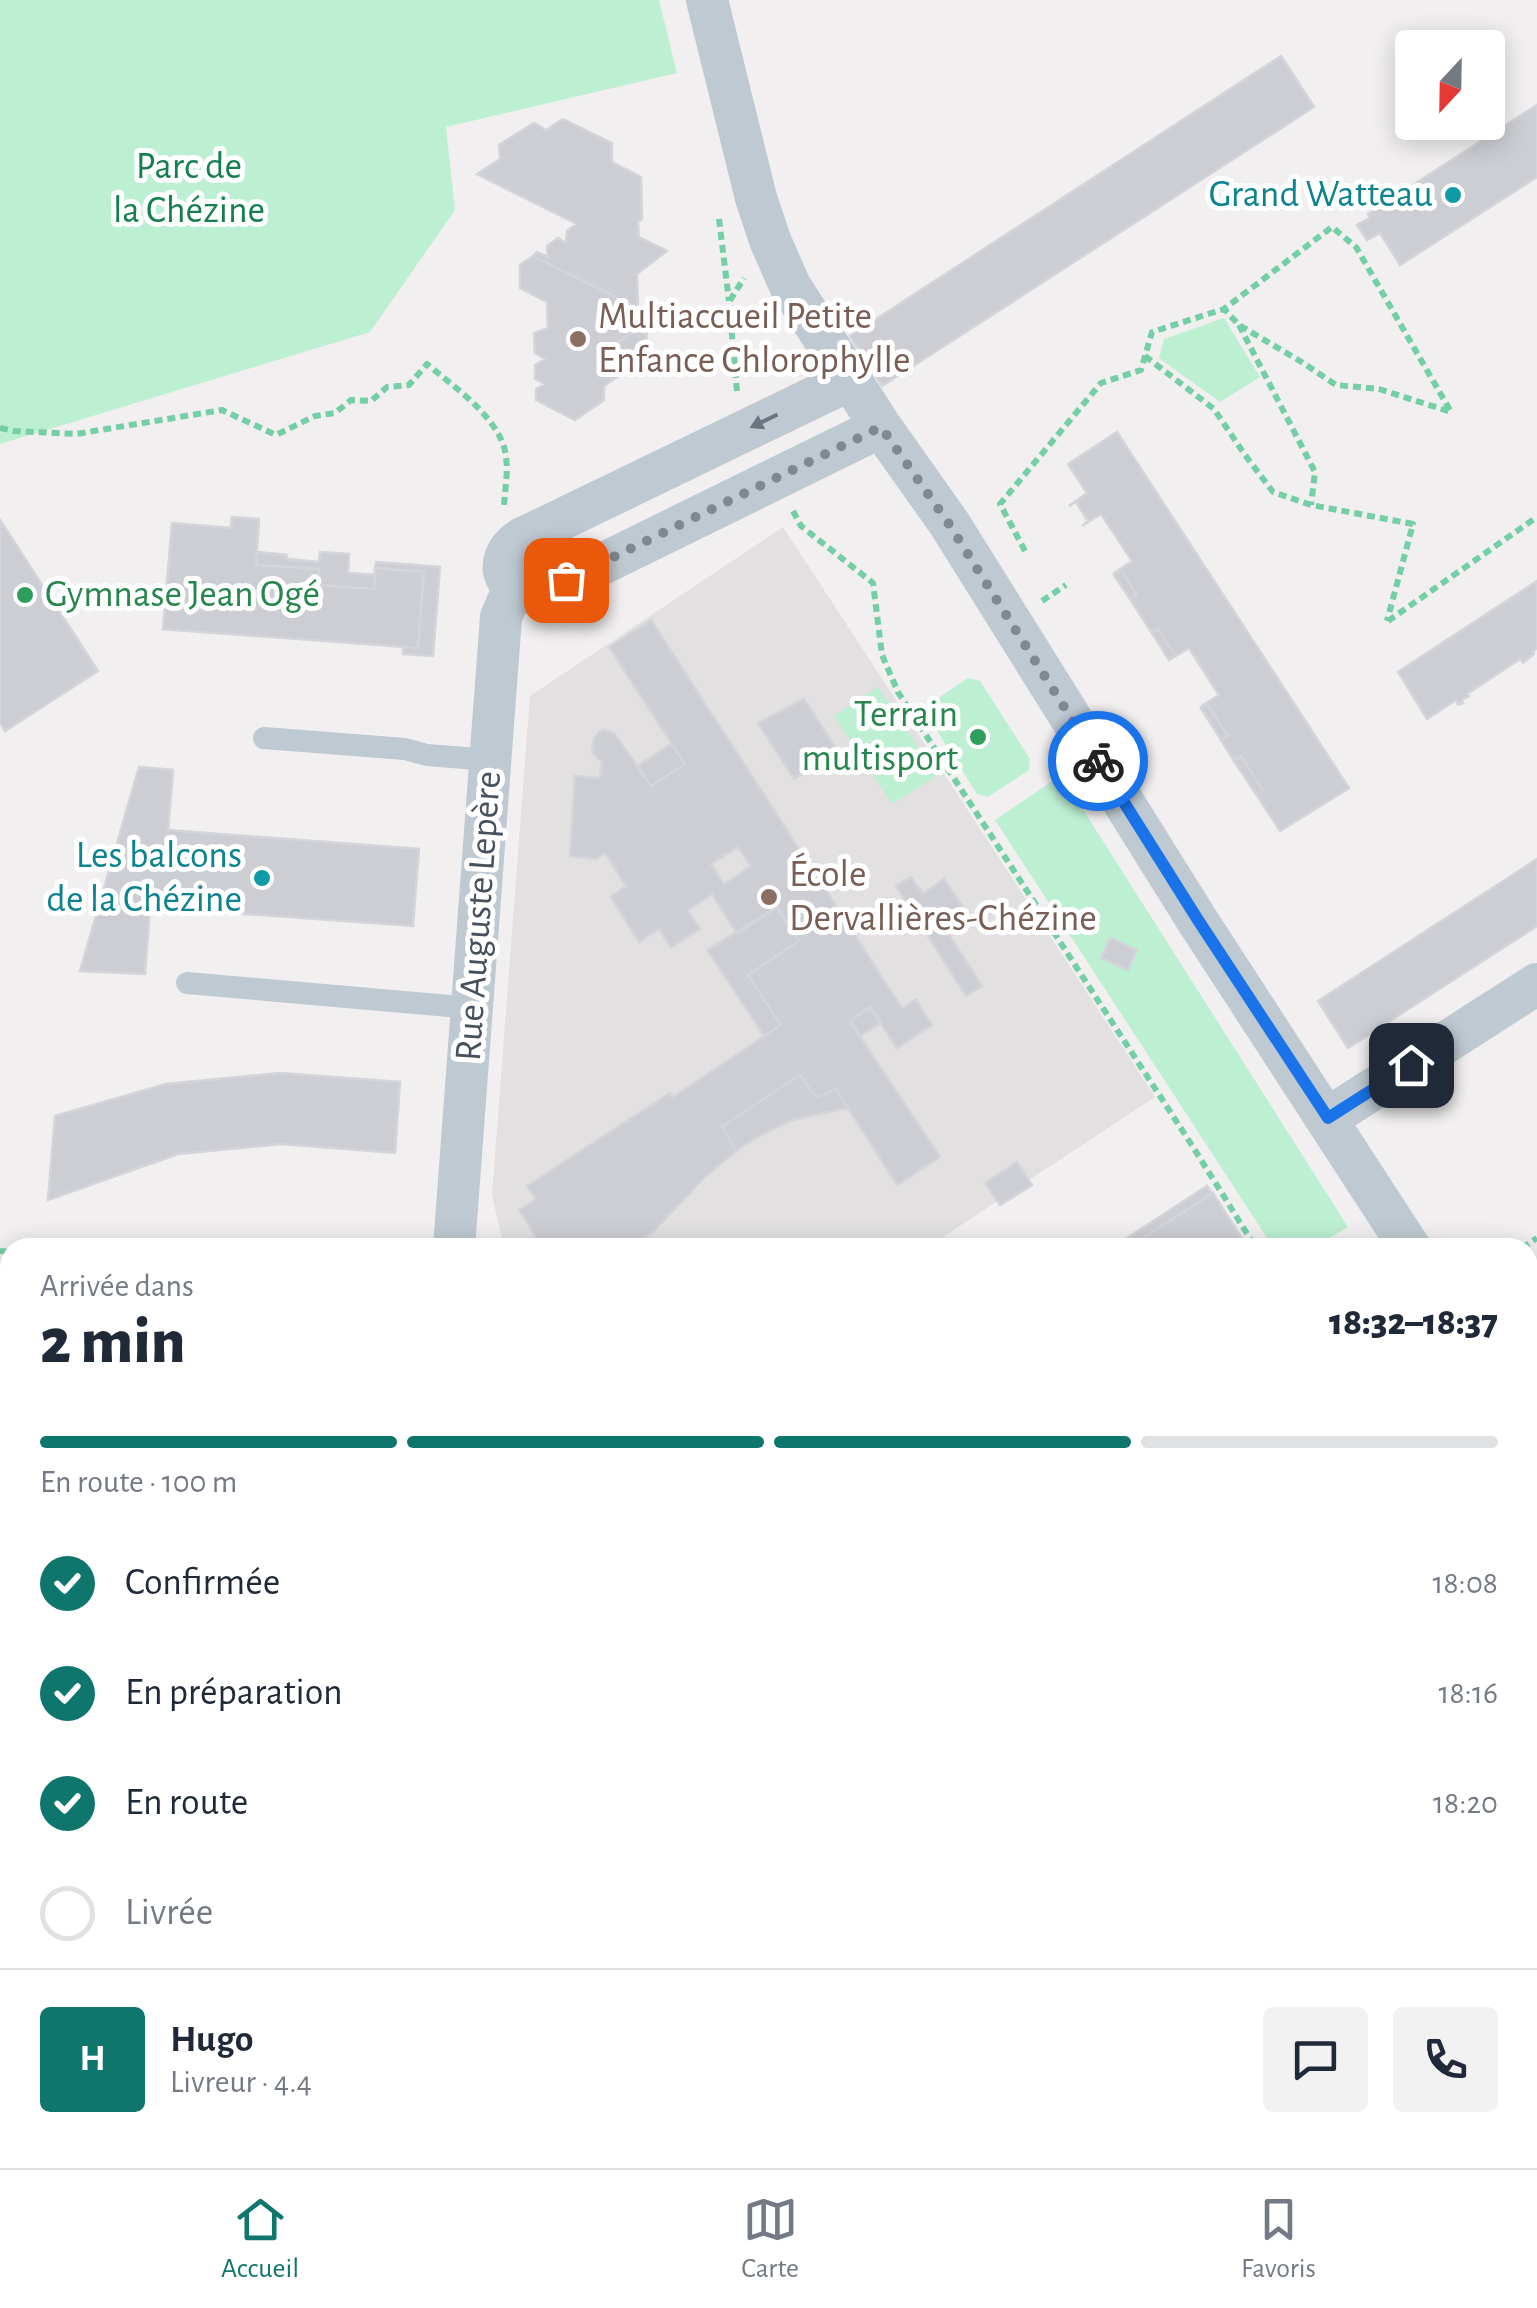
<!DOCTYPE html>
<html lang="fr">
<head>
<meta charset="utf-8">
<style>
	:root { --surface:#fff; --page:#f2f2f3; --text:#1f2937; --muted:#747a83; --line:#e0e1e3; --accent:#0f766e }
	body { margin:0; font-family:"Alegreya Sans",sans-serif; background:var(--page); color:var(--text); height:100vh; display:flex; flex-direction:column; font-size:38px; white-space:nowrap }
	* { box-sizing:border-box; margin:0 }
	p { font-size:32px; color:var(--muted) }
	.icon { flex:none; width:55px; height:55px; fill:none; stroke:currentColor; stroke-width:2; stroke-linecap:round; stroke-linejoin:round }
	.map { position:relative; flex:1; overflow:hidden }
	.sheet { position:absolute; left:0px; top:1238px; width:1538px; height:932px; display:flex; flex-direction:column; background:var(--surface); border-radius:30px 30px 0 0; box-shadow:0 5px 25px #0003 }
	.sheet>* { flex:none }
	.needle { width:65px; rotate:202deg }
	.fabs { position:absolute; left:1395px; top:30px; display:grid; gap:20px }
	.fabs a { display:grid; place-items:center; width:110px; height:110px; border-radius:10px; background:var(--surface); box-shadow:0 5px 25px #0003; font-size:50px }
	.pin { position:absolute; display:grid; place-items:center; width:85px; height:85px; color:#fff; margin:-42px; border-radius:20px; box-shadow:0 5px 15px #0006 }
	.courier { position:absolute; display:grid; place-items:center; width:100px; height:100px; margin:-50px; border:8px solid #1a73e8; border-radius:50%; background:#fff; color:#222; box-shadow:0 2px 12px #0007 }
	.head em { font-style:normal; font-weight:800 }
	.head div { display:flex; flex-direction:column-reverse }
	.head { display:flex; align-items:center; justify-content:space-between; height:170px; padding:0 40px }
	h1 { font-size:65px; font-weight:800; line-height:75px }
	.bar { display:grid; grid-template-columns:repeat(4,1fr); gap:15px 10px; align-content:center; height:120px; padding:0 40px }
	.bar i { height:12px; border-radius:8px; background:var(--line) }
	.bar .selected { background:var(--accent) }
	.bar p { grid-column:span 4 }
	.line { display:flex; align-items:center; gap:25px; padding:0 40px; border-top:2px solid var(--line) }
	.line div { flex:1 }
	.round { display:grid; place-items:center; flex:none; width:105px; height:105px; border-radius:10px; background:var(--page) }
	ol { padding:0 40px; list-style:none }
	li { display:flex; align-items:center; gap:30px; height:110px }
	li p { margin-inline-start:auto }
	li .icon { padding:10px; border-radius:50%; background:var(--accent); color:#fff; stroke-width:4 }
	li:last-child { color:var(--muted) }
	li i { width:55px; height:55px; border:5px solid var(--line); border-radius:50% }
	.dock { display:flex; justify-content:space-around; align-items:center; height:140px; border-top:2px solid var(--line); background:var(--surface); font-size:28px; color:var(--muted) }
	.dock a { display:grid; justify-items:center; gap:5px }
	.dock .selected { color:var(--accent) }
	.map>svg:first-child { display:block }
</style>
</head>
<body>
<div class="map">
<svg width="1537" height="2168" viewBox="0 0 1537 2168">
	<rect width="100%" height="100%" fill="#f1efef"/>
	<path fill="#e2e0e1" d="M783 527 1155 1097 928 1247H504L492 1195 530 696Z"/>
	<path fill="#bdefd3" d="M0 0H659L677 73 446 127 455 210 370 332 0 444Z
		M1224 318 1260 377 1220 402 1159 358 1164 339Z
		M968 678 980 681 1030 759 1029 770 988 797 977 794 927 715 929 704Z
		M878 687 937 775 892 804 834 716Z
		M1061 775 1348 1227 1314 1247H1273L995 820Z
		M0 1470 10 1486V2160H155L148 2168H0Z"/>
	<path fill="#ccced4" stroke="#d3d5da" stroke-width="2.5" fill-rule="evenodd" d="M1281 56 1314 107 882 386 850 336Z
		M1537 105V177L1400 265 1380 233 1367 240 1357 225 1370 218 1368 214Z
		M563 119 612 143V162L641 177 642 219 638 222 639 237 667 251 637 274 638 308 533 256 537 252 548 257 547 246 558 238 566 243 567 231 577 224 477 174 500 159 499 145 534 123 546 130Z
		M533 256 638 308 639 323 645 325 611 346V381L604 386V400L575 420 536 400V389L545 384 535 379V365L545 359 535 353 534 333 548 328 547 302 520 288V265Z
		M645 325 647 326 646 358 611 381V346Z
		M1117 432 1349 788 1280 831 1256 794 1263 790 1241 756 1234 761 1221 740 1228 736 1207 704 1200 707 1219 695 1189 648 1169 660 1175 655 1158 629 1152 633 1130 599 1137 595 1121 570 1113 574 1132 561 1101 514 1082 526 1088 521 1076 502 1069 506 1087 493 1068 464Z
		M232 517 259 519 256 565 319 569 318 585 374 589 375 568 424 572 418 648 163 629 172 523 231 528Z
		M0 520 98 671 5 731 0 723Z
		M257 552 287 555V559L319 562 320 552 349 554 348 573 375 575 374 589 318 585 319 569 256 565Z
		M376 562 440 567 433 656 403 654V647L418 648 424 572 375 568Z
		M1121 570 1137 595 1130 599 1114 575Z
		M1537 581V648L1533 651 1534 654 1523 663 1520 659 1467 694 1469 696 1462 700 1463 703 1458 705 1456 700 1427 719 1398 672Z
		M651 620 902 1008 916 999 932 1025 897 1048 870 1007 850 1021 940 1157 897 1185 836 1089 818 1097 812 1092 800 1075 722 1127 736 1151 703 1179 656 1229 629 1248H553L550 1241 542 1246 519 1210 536 1199 527 1186 670 1093 673 1097 781 1025 748 975 799 941 777 907 737 934 712 894 688 910 700 929 671 947 659 929 639 942 611 897 626 886 605 853 596 859 570 856 575 776 600 778 602 762 592 752 594 738 600 731 605 730 614 733 651 786 685 764 609 647ZM738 847 751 866 724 884 711 864Z
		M1158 629 1175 655 1169 660 1152 633Z
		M804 699 838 751 794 779 758 723Z
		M1207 704 1228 736 1221 740 1201 708Z
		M671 744 685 764 651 786 638 766Z
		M1241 756 1263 790 1256 794 1234 761Z
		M139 767 173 770 168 830 419 849 413 926 150 907 145 974 80 971Z
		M1537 859V926L1348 1048 1318 1001Z
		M911 877 923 894 944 879 970 918 948 933 982 986 966 996 896 886Z
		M777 907 799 941 748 975 781 1025 764 1036 707 950Z
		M1110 938 1137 950 1128 970 1101 958Z
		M870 1007 881 1023 860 1036 850 1021Z
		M280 1073 400 1082 395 1153 281 1144 178 1154 48 1200 55 1116 166 1084Z
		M800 1075 812 1092 818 1097 836 1089 847 1108 792 1120 759 1136 736 1151 722 1127Z
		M1017 1162 1032 1185 1000 1205 985 1183Z
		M1207 1186 1212 1193 1129 1247 1124 1240Z
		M1213 1193 1248 1248 1127 1247H1129Z
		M1537 1872V1918L1528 1922V1876Z
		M1528 2109 1537 2114V2154L1531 2166 1520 2160H1528Z
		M571 2160H674L660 2168H576Z
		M993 2160H1025L1029 2168H987L985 2165Z
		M1063 2160H1106L1111 2168H1068Z"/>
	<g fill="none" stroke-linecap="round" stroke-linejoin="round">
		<path stroke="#74cea6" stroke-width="6" stroke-dasharray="8 5" stroke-linecap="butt" d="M719 219 729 301
			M1239 325 1315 472 1311 505
			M1145 356 1214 409 1245 455 1273 492 1311 505 1413 524 1387 621
			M737 391 729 302 744 278
			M0 428 14 431 76 434 222 410 276 435 315 416 335 413 351 400 371 401 387 387 409 385 427 364C453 386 497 416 505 451 509 469 505 488 504 506
			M793 511 801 526 873 583 882 655 898 692 1193 1147 1256 1248
			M1025 551 1000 504 1101 383 1141 370 1152 332 1224 309 1332 227 1356 247 1451 412 1379 389 1336 385 1300 361 1239 325 1224 309
			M1042 601 1066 585
			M1388 621 1537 517
			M1522 1248 1537 1238
			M0 1251 10 1252
			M1528 1594 1537 1593
			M1528 1671 1537 1686
			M0 1875 10 1882
			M1528 2047 1537 2049
			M0 2118H3L10 2111"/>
		<path stroke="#bfc9d1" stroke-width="22" d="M264 738 405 749 427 755 490 760
			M187 983 472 1008"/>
		<path stroke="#bfc9d1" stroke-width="42" d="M707 0 756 198 770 240 790 286 881 427 949 523 1197 920 1410 1248
			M852 379 521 539C488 561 506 599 543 593L881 427
			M1328 1118 1537 984
			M454 1248 501 617 514 587
			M1528 1427 1537 1441
			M1260 2168 1273 2160"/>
		<path stroke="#c1cbd8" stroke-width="55" d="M1528 1795 1537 1791
			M756 2168 769 2160"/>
	</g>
	<defs><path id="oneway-solid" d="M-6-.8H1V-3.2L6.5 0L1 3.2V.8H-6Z" transform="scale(2.5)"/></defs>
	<use fill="#6b7580" href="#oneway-solid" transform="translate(764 421) rotate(154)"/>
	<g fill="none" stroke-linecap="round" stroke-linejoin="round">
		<path stroke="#828890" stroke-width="10" stroke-dasharray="0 18" d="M566 580 881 427 949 524 1098 761"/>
		<path stroke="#1a73e8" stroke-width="12" d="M1098 761 1198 920 1328 1118 1411 1065"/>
	</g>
	<g fill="#0f9aa8" stroke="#fff" stroke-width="4">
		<circle cx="1453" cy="195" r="10"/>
		<circle cx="262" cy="878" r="10"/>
	</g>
	<g fill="#8d6e63" stroke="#fff" stroke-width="4">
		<circle cx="578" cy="339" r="10"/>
		<circle cx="769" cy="897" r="10"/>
	</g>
	<g fill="#2e9e5b" stroke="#fff" stroke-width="4">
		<circle cx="25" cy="595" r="10"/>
		<circle cx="978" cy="737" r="10"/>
	</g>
	<g text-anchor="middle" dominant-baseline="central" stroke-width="10" stroke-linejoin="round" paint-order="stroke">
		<g font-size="38" fill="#167f4f" stroke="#fff">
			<text x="189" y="167">Parc de<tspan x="189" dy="44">la Chézine</tspan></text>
		</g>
		<g font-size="38" fill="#0d838f" stroke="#fff" text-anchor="end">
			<text x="1433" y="195">Grand Watteau</text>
			<text x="242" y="856">Les balcons<tspan x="242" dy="44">de la Chézine</tspan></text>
		</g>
		<g font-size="38" fill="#785e54" stroke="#fff" text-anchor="start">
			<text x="598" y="317">Multiaccueil Petite<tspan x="598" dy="44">Enfance Chlorophylle</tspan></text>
			<text x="789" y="875">École<tspan x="789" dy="44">Dervallières-Chézine</tspan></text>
		</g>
		<g font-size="38" fill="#27864d" stroke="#fff" text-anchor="start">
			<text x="45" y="595">Gymnase Jean Ogé</text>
			<text x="958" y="715" text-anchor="end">Terrain<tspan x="958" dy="44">multisport</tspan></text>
		</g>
		<g font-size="38" fill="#47515d" stroke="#fff">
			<text transform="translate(479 916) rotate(-86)">Rue Auguste Lepère</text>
		</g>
	</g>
</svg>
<div class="fabs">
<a><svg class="needle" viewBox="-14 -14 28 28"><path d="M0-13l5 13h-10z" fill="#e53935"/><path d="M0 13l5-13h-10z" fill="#747a83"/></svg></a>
</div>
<div class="pin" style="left:566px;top:580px;background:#ea580c"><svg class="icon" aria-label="bag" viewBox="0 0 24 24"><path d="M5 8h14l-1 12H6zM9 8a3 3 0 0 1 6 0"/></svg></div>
<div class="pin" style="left:1411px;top:1065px;background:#1f2937"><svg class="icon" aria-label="home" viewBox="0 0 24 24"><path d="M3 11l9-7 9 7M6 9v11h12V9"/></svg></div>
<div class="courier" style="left:1098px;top:761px"><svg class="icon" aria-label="bike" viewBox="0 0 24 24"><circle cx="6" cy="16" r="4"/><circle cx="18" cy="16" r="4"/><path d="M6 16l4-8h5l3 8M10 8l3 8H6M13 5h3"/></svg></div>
<section class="sheet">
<div class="head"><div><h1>2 min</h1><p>Arrivée dans</p></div><em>18:32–18:37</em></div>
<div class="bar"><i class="selected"></i><i class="selected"></i><i class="selected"></i><i></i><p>En route · 100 m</p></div>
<ol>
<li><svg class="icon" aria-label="check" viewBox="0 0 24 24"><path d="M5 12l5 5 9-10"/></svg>Confirmée<p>18:08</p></li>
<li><svg class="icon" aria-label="check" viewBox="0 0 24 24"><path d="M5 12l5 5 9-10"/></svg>En préparation<p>18:16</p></li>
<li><svg class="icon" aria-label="check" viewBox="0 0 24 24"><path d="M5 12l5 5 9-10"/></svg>En route<p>18:20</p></li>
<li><i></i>Livrée</li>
</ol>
<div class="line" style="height:180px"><b class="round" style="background:var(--accent);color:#fff">H</b><div><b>Hugo</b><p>Livreur · 4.4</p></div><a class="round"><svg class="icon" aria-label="chat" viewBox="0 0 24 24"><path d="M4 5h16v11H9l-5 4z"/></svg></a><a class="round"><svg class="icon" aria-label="phone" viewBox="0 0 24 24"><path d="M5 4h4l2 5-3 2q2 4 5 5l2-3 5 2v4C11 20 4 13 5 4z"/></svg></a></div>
</section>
</div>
<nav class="dock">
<a class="selected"><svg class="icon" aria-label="home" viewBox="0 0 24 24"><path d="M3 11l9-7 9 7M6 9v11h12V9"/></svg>Accueil</a>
<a><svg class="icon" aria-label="map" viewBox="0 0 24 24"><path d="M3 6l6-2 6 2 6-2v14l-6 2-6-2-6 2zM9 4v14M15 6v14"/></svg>Carte</a>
<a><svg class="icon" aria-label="saved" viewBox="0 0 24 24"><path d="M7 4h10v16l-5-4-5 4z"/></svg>Favoris</a>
</nav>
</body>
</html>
